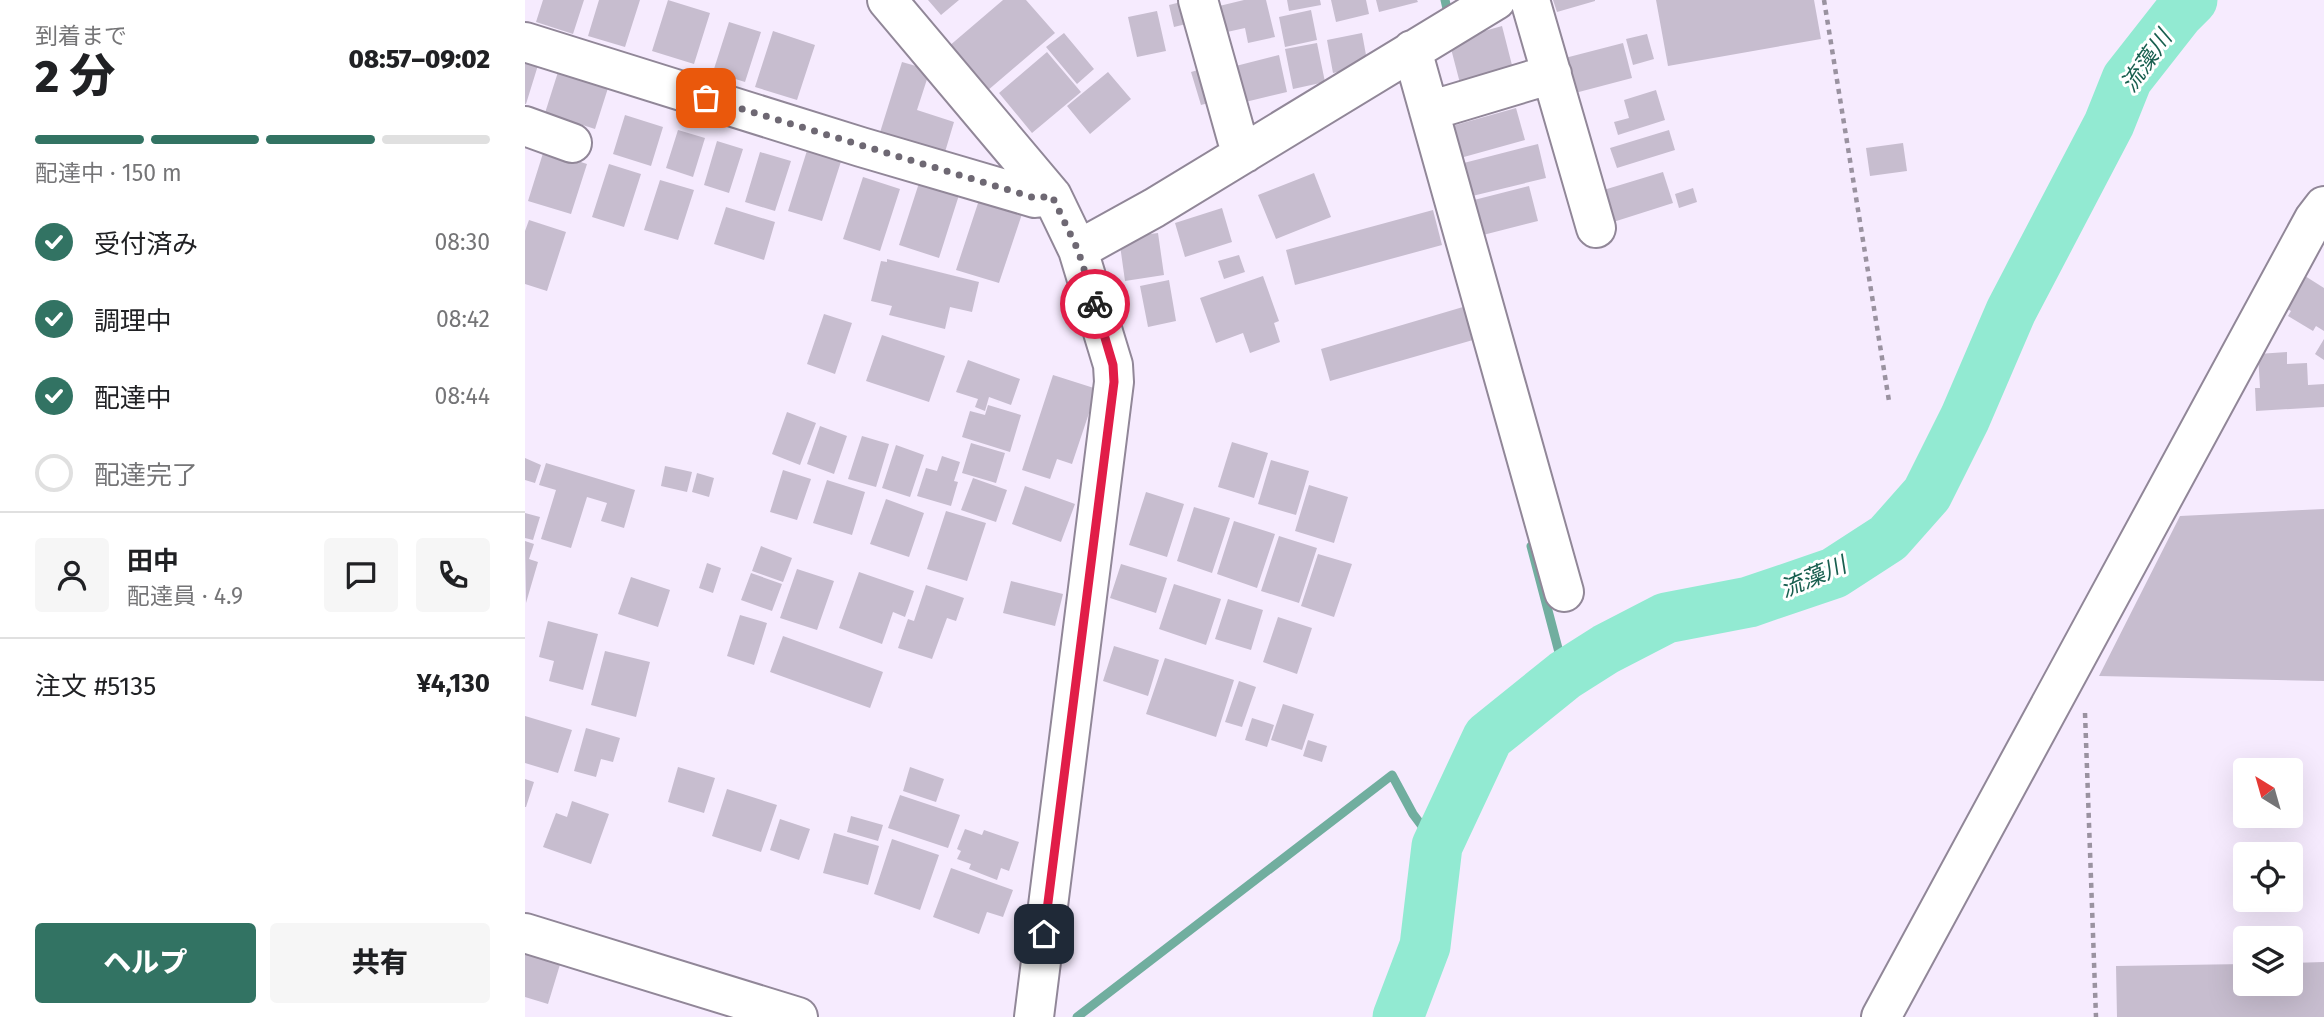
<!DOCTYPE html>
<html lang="ja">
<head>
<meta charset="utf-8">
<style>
	:root { --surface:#fff; --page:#f6f6f6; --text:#202124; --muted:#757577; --line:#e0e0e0; --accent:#327363 }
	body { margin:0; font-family:"Fira Sans","Noto Sans JP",sans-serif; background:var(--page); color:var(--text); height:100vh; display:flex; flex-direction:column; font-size:26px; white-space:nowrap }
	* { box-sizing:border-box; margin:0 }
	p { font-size:23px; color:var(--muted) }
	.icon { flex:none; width:38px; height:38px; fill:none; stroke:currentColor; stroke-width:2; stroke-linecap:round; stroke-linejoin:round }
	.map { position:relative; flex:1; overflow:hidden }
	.sheet { display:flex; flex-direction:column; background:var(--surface); width:525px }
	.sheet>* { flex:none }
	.needle { width:46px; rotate:323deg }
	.controls { position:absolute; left:1708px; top:758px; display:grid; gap:14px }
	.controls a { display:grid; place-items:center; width:70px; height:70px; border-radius:7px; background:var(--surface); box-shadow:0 7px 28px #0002; font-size:35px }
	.pin { position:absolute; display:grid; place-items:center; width:60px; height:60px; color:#fff; margin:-30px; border-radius:14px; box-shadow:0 4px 10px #0006 }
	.courier { position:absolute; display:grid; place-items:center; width:70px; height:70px; margin:-35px; border:5px solid #e11d48; border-radius:50%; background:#fff; color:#222; box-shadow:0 2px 9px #0007 }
	.head em { font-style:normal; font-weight:800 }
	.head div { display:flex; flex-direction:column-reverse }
	.head { display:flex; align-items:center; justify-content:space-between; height:119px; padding:0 35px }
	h1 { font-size:46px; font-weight:800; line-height:52px }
	.bar { display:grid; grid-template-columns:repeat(4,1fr); gap:10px 7px; align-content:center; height:84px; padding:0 35px }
	.bar i { height:9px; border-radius:5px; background:var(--line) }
	.bar .selected { background:var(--accent) }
	.bar p { grid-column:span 4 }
	.line { display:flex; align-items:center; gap:18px; padding:0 35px; border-top:2px solid var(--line) }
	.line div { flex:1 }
	.round { display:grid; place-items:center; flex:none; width:74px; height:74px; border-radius:7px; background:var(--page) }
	ol { padding:0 35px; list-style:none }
	li { display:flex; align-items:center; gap:21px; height:77px }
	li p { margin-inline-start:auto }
	li .icon { padding:7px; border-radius:50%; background:var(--accent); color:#fff; stroke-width:4 }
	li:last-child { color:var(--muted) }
	li i { width:38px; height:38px; border:4px solid var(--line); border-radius:50% }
	.action { display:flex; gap:14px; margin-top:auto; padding:14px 35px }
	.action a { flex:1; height:80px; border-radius:7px; background:var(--accent); color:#fff; font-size:28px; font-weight:800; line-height:80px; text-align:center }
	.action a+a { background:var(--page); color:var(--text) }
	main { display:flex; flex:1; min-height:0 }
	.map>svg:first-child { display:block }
</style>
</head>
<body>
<main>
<section class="sheet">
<div class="head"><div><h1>2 分</h1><p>到着まで</p></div><em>08:57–09:02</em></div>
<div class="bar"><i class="selected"></i><i class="selected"></i><i class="selected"></i><i></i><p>配達中 · 150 m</p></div>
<ol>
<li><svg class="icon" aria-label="check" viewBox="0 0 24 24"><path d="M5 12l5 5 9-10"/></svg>受付済み<p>08:30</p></li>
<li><svg class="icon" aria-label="check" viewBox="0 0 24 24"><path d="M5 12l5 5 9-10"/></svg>調理中<p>08:42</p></li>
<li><svg class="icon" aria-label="check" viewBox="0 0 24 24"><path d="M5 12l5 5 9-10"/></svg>配達中<p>08:44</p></li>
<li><i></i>配達完了</li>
</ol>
<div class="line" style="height:126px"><a class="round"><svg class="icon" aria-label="person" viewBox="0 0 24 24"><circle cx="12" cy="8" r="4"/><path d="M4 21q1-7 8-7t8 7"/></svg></a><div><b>田中</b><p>配達員 · 4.9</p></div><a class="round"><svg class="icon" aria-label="chat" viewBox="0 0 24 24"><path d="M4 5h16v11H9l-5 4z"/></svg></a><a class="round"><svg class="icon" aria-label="phone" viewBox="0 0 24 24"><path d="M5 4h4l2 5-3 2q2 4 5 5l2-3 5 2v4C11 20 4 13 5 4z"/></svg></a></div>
<div class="line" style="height:91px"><div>注文 #5135</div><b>¥4,130</b></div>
<div class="action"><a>ヘルプ</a><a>共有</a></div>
</section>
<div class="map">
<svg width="1799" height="1017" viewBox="0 0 1799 1017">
	<rect width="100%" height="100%" fill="#f6ebfe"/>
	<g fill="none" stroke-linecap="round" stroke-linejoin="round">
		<path stroke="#71ae9f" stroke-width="9" d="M920 0 923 13
			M1006 546 1040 675
			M552 1017 867 775 888 814 912 846"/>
		<path stroke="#92ead2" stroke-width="51" d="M873 1017 900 946 912 846 963 737 1040 675 1081 649 1141 618 1224 602 1309 573 1363 538 1402 494 1440 418 1486 311 1584 124 1602 79 1653 14 1667 0"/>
	</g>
	<path fill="#c7bdcf" d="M18 0H59L48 34 11 22Z
		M74 0H115L100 47 63 36Z
		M143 0 185 13 169 64 127 51Z
		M403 0H434L416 15Z
		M478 0H501L530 33 462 91 423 47Z
		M719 0H741L750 37 723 43 720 28 693 34 686 8Z
		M762 0H795L796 5 764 11Z
		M806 0H841L844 14 811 22Z
		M851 0H892L893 2 854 12Z
		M1028 0H1070V1L1032 12Z
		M1131 0H1289L1296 39 1143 66Z
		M660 1 665 23 649 27 644 5Z
		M786 10 792 40 760 47 754 17Z
		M632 11 641 51 612 57 603 17Z
		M204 22 236 32 220 82 188 72Z
		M977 26 989 73 936 87 924 41Z
		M248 31 290 45 272 100 230 87Z
		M539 33 569 69 552 84 521 47Z
		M837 33 843 66 808 73 802 40Z
		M1122 34 1129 59 1108 65 1101 39Z
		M792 43 800 82 768 89 760 49Z
		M1098 43 1107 78 1050 93 1040 58Z
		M522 52 556 92 507 133 474 93Z
		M754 55 762 92 708 105 699 69Z
		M0 58 14 62 1 104H0Z
		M377 62 405 70 392 110 429 122 417 162 352 142Z
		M683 67 694 100 676 105 666 72Z
		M33 72 83 88 70 129 20 113Z
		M583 72 606 99 565 134 542 106Z
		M1131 90 1140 120 1093 135 1089 122 1104 118 1099 100Z
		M991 108 1000 140 928 160 920 128Z
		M100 115 138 127 126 166 88 154Z
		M153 130 180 138 168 177 141 168Z
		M1144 130 1150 150 1092 168 1085 148Z
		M192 141 218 149 204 193 179 185Z
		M285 141 319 152 297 221 263 211Z
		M1378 143 1382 171 1345 176 1341 148Z
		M1013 144 1021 178 939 198 931 165Z
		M19 150 62 164 46 214 3 201Z
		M235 152 266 161 250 211 220 202Z
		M84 164 116 174 99 227 67 217Z
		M1138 172 1148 203 1082 224 1072 192Z
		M789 173 806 217 751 239 733 195Z
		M338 177 375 189 355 251 318 239Z
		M135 180 169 190 153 240 119 230Z
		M394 183 434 195 414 258 374 245Z
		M1004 186 1013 221 958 235 949 200Z
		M1168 188 1172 202 1154 208 1150 194Z
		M456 194 499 208 474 283 431 270Z
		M201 207 250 222 239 260 189 244Z
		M697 208 707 242 660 257 650 223Z
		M908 210 917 245 770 285 761 250Z
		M4 220 41 232 22 291 0 284V231Z
		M633 233 639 275 600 281 594 238Z
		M714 255 720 272 699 279 693 261Z
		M362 259 454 282 447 312 425 307 420 329 364 315 367 306 346 301 356 261 362 262Z
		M738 276 754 321 749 323 755 342 725 353 718 333 691 343 675 298Z
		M1780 276 1799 288V331L1791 326 1788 331 1763 316 1766 311 1760 307Z
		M644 280 651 321 623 327 615 286Z
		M938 307 948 340 805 381 796 349Z
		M299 314 327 323 310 374 282 364Z
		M357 335 420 356 404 402 341 381Z
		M1799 339V360L1790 354Z
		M1762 352V364L1782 363 1783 385 1799 384V407L1731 411 1730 388H1735L1733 354Z
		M443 360 495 379 486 405 464 397 460 411 450 407 453 399 431 392Z
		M528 375 572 389 547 464 532 459 525 479 497 470Z
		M463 405 496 415 485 452 437 437 445 411 460 415Z
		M262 412 291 423 275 465 247 454Z
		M295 426 322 436 309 474 282 464Z
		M337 436 364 444 351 487 323 479Z
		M707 442 743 453 729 498 693 487Z
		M446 443 480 453 471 483 437 473Z
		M371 445 399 455 385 497 357 488Z
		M417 456 435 462 429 481 433 482 426 506 392 496 401 468 412 471Z
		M0 458 16 465 10 483 0 480Z
		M746 460 784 471 771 515 733 504Z
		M21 463 110 490 99 528 76 521 82 503 62 497 46 548 16 539 31 490 14 485Z
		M140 466 167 472 162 492 136 486Z
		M258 470 286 479 272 520 245 512Z
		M172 473 189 478 184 497 167 492Z
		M448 478 482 490 471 522 436 510Z
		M302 480 340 492 327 535 288 523Z
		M784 485 823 497 809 543 770 531Z
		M500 486 550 504 536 542 487 524Z
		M621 492 659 504 642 557 604 545Z
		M361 499 399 513 384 557 345 544Z
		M669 507 705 518 687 573 652 561Z
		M1799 509V681L1574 676 1655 516Z
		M421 511 461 523 442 581 402 569Z
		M0 513 15 517 8 540 0 538Z
		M709 521 750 534 732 588 692 574Z
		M754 536 792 548 774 603 736 591Z
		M0 541 9 544 4 559 13 562 1 603Z
		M236 546 267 558 258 582 227 571Z
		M793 554 827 564 809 617 776 606Z
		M182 563 196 568 188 593 174 588Z
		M596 564 642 578 631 613 585 598Z
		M272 569 309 581 292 630 255 618Z
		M334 572 389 591 380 617 368 612 357 644 314 628Z
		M226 573 257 584 247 611 216 600Z
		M106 577 145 590 133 627 93 614Z
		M486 581 538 594 530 626 478 613Z
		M649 584 696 599 681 645 634 629Z
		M401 585 439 598 431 621 422 618 407 659 373 648 383 619 389 621Z
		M703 599 738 610 726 650 690 639Z
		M215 615 242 623 229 665 202 656Z
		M753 617 787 628 772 674 738 662Z
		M23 621 73 634 58 690 24 681 29 661 14 657Z
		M258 636 358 672 345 708 245 672Z
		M589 646 634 660 623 696 578 681Z
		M80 651 125 662 111 717 66 705Z
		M640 658 709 680 691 737 621 714Z
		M714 681 731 687 717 727 700 722Z
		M758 704 789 714 777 750 746 740Z
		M0 716 47 730 33 773 0 763Z
		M727 718 749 725 742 747 720 740Z
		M61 728 95 738 88 762 76 759 71 777 49 771Z
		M783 740 802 746 797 762 778 756Z
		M153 767 190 778 179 813 143 802Z
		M385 767 419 779 411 802 378 791Z
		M0 779 9 782 1 807H0Z
		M202 789 252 805 236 852 187 836Z
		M375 795 435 815 423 848 363 828Z
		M47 801 84 814 66 864 18 847 31 813 42 817Z
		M326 816 358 825 353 841 322 832Z
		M255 819 285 829 274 860 245 850Z
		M440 829 457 835 459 830 494 842 484 871 476 868 472 880 444 869 446 864 432 859 436 851 432 849Z
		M309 833 354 846 343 885 298 873Z
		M367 839 414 855 395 910 349 894Z
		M426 868 488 890 478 917 462 912 454 934 408 917Z
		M0 947 37 958 23 1004 0 997Z
		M1799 962V1017H1592L1591 966 1720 964V984H1766V963Z"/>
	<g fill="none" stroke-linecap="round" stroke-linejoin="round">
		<defs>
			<path id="minor" d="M362 0 527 196 553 250 588 365 589 382 509 1017
				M673 0 712 139 720 153
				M1005 0 1071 228
				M0 42 336 147 510 198 527 196
				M887 50 1039 592
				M904 111 1027 74
				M0 126 47 143
				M553 250 629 208 971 0
				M0 933 273 1017
				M1356 1017 1789 219 1799 206"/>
		</defs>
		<use href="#minor" stroke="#918798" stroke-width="42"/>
		<path stroke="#9a92a0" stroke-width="4.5" stroke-dasharray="5 5" stroke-linecap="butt" d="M1299 0 1364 401
			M1560 713 1571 1017"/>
		<use href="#minor" stroke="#fff" stroke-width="38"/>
	</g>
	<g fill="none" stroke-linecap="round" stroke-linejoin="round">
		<path stroke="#6e6873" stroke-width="7" stroke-dasharray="0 12.6" d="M181 98 510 198 527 196 553 250 570 304"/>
		<path stroke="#e11d48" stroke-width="9" d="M519 934 589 382 588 365 570 304"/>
	</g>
	<g text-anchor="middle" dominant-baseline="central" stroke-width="6" stroke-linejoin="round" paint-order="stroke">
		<g font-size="23" font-style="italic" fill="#185f4f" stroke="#fff">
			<text transform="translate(1621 61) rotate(-55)">流藻川</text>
			<text transform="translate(1288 577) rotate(-23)">流藻川</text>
		</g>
	</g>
</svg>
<div class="controls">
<a><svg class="needle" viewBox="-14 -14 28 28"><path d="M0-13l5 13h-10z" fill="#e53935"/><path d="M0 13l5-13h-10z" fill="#757577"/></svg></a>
<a><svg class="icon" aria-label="locate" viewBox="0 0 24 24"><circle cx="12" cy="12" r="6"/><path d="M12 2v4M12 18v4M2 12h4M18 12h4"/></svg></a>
<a><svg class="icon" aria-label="layers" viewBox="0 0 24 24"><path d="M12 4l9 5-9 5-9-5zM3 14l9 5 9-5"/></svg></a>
</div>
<div class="pin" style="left:181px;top:98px;background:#ea580c"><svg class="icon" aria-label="bag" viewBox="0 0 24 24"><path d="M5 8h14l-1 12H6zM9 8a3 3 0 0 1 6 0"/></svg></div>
<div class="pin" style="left:519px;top:934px;background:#1f2937"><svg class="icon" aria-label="home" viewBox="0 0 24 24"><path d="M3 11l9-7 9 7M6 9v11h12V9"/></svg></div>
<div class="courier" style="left:570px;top:304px"><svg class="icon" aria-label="bike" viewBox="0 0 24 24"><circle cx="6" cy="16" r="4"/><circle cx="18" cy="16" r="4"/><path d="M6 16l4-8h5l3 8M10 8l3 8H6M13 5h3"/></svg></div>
</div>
</main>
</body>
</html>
